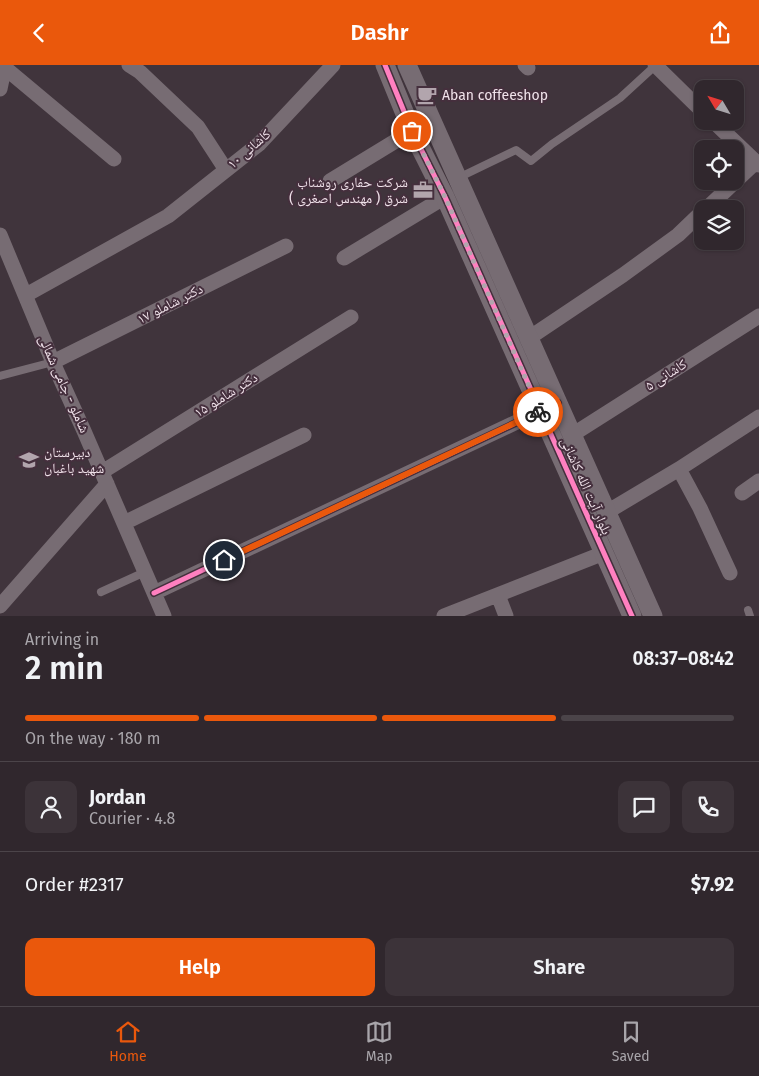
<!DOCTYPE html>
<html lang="en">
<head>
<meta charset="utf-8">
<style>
	:root { --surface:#30272d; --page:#3c3339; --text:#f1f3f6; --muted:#a8a5aa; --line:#4b4449; --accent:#ea580c }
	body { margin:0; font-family:"Fira Sans","Noto Naskh Arabic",sans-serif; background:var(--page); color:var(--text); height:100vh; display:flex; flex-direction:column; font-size:19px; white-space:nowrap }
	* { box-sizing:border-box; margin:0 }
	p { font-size:16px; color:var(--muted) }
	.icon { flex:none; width:28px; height:28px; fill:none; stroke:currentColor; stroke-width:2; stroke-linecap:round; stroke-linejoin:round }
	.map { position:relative; height:551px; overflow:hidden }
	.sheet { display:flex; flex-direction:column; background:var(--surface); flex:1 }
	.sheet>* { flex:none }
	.needle { width:32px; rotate:308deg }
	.fabs { position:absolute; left:694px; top:15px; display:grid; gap:10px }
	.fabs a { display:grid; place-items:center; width:50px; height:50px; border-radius:10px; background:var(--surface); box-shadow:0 1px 4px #0004,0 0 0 1px var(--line); font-size:25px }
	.pin { position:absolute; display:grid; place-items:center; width:42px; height:42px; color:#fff; margin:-21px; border:2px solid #fff; border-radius:50%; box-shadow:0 1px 5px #0007 }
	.courier { position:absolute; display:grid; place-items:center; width:50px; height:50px; margin:-25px; border:4px solid #ea580c; border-radius:50%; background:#fff; color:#222; box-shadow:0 1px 6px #0007 }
	.head em { font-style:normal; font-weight:600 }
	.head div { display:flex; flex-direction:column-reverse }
	.head { display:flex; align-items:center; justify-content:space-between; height:85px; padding:0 25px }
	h1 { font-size:32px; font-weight:600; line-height:38px }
	.bar { display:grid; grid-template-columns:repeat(4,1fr); gap:8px 5px; align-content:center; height:60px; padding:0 25px }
	.bar i { height:6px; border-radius:4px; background:var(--line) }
	.bar .on { background:var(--accent) }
	.bar p { grid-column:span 4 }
	.line { display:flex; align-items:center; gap:12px; padding:0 25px; border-top:1px solid var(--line) }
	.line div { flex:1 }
	.round { display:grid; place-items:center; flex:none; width:52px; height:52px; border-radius:10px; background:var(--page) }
	.button { display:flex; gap:10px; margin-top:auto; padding:10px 25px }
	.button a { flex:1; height:58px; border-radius:10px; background:var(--accent); color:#fff; font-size:20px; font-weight:600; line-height:58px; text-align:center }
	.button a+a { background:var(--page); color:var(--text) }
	header { display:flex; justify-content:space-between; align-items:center; height:65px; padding:0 25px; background:var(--accent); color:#fff; font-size:22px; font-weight:600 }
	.tabs { display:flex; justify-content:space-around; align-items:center; height:70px; border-top:1px solid var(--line); background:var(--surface); font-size:14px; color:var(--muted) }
	.tabs a { display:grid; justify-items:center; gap:2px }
	.tabs .on { color:var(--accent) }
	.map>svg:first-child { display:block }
</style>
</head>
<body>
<header><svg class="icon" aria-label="back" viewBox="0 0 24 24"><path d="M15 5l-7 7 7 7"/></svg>Dashr<svg class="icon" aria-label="share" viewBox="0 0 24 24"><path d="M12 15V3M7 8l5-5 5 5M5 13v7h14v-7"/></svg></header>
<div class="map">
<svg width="759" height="551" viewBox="0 0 759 551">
	<rect width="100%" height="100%" fill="#40343c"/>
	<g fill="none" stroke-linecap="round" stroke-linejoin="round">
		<path stroke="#776c73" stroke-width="8" d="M458 113 516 85 531 96 552 79 620 33 656 0
			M0 311 53 297
			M101 527 145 507
			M748 545 750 551"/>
		<path stroke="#776c73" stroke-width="15" d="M129 0 140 7 198 62 226 105
			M525 0 528 3
			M655 0 702 46
			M4 2 114 94
			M0 24 5 0
			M713 56 759 100
			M330 116 412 66
			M706 144 756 97
			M0 170 55 302 84 366 164 551
			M344 193 445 132
			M26 230 168 151 259 79 333 0
			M529 273 623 210 678 170 702 147
			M53 297 286 181
			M572 370 759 251
			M679 404 700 443 730 508
			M102 407 351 252
			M742 428 759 416
			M607 447 679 404 759 352
			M124 458 304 370
			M154 528 540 346
			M498 530 506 551
			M0 541 107 419
			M444 551 604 488"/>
		<path stroke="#776c73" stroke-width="19" d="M385 0 412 66 445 132 632 551
			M407 0 653 551"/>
		<defs>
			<path id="cycleway" d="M385 0 412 66 445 132 632 551
				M154 528 558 338"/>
		</defs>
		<use href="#cycleway" stroke="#452f3d" stroke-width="8"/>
		<use href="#cycleway" stroke="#ff80c0" stroke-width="5"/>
	</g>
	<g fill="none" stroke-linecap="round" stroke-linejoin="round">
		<path stroke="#b2a5ad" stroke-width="5" stroke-dasharray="0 9" d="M412 66 445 132 540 346 538 347"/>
		<path stroke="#ea580c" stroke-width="6" d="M224 495 538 347"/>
	</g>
	<defs>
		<symbol id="cafe-bare" viewBox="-9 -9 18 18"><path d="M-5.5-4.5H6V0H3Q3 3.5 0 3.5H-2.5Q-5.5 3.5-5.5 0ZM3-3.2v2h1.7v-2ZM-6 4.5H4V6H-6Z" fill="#b2a5ad" stroke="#452f3d" stroke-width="2.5" paint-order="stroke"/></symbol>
		<symbol id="office-bare" viewBox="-9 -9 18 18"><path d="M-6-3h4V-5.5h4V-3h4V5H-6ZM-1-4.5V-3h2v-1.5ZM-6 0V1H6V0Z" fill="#b2a5ad" stroke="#452f3d" stroke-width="2.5" paint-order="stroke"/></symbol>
		<symbol id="school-bare" viewBox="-9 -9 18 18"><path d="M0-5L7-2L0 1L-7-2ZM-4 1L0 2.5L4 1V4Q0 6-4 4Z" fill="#b2a5ad" stroke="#452f3d" stroke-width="2.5" paint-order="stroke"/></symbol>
	</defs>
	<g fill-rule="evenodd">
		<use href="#cafe-bare" x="413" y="16" width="28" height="28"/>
		<use href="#office-bare" x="409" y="111" width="28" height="28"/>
		<use href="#school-bare" x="15" y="381" width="28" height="28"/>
	</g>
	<g text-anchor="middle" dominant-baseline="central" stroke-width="4" stroke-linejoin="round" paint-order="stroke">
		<g font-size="14" fill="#f0e2ea" stroke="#452f3d" text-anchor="start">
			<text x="442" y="30">Aban coffeeshop</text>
			<text x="408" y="117" text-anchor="end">شرکت حفاری روشناب<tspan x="408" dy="16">شرق ( مهندس اصغری )</tspan></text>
			<text x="44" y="387">دبیرستان<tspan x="44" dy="16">شهید باغبان</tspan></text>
		</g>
		<g font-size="14" fill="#f0e2ea" stroke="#452f3d">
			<text transform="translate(249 84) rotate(-41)">کاشانی ۱۰</text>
			<text transform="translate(170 239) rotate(-27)">دکتر شاملو ۱۷</text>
			<text transform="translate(666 310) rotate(-32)">کاشانی ۵</text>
			<text transform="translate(64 319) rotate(66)">شاملو - جامی شمالی</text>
			<text transform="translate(226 330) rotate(-32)">دکتر شاملو ۱۵</text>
			<text transform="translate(586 421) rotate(66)">بلوار آیت الله کاشانی</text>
		</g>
	</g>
</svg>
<div class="fabs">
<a><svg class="needle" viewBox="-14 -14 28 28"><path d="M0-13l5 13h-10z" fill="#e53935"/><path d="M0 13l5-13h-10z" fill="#a8a5aa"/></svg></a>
<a><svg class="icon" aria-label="locate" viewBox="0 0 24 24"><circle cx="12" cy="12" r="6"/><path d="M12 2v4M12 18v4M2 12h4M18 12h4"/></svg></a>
<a><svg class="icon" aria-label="layers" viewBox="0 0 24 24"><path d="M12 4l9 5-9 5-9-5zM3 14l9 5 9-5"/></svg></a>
</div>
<div class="pin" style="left:412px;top:66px;background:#ea580c"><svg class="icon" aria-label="bag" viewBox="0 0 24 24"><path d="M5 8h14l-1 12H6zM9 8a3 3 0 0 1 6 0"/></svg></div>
<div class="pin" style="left:224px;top:495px;background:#1f2937"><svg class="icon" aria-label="home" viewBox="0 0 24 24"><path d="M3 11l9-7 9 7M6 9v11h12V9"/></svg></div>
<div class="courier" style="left:538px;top:347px"><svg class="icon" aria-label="bike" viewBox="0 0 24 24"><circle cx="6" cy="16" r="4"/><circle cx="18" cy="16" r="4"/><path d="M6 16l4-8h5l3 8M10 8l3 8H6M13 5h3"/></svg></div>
</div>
<section class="sheet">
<div class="head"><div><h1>2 min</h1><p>Arriving in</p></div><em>08:37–08:42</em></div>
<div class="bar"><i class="on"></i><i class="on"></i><i class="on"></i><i></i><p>On the way · 180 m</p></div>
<div class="line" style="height:90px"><a class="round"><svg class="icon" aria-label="person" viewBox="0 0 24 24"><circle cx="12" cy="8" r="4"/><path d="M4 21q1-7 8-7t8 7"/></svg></a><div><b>Jordan</b><p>Courier · 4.8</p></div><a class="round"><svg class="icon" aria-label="chat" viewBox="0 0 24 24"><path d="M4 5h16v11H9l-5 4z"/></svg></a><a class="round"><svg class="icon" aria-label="phone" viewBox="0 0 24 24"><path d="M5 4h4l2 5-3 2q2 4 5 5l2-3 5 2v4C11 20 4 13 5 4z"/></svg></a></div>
<div class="line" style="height:65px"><div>Order #2317</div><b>$7.92</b></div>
<div class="button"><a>Help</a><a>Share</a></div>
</section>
<nav class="tabs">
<a class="on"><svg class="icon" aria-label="home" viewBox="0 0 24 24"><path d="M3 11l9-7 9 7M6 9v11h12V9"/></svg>Home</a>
<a><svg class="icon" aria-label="map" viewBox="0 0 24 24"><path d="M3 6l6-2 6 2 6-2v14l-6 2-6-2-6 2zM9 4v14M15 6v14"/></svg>Map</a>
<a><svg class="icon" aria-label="saved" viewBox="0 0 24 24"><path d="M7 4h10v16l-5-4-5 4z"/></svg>Saved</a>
</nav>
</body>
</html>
